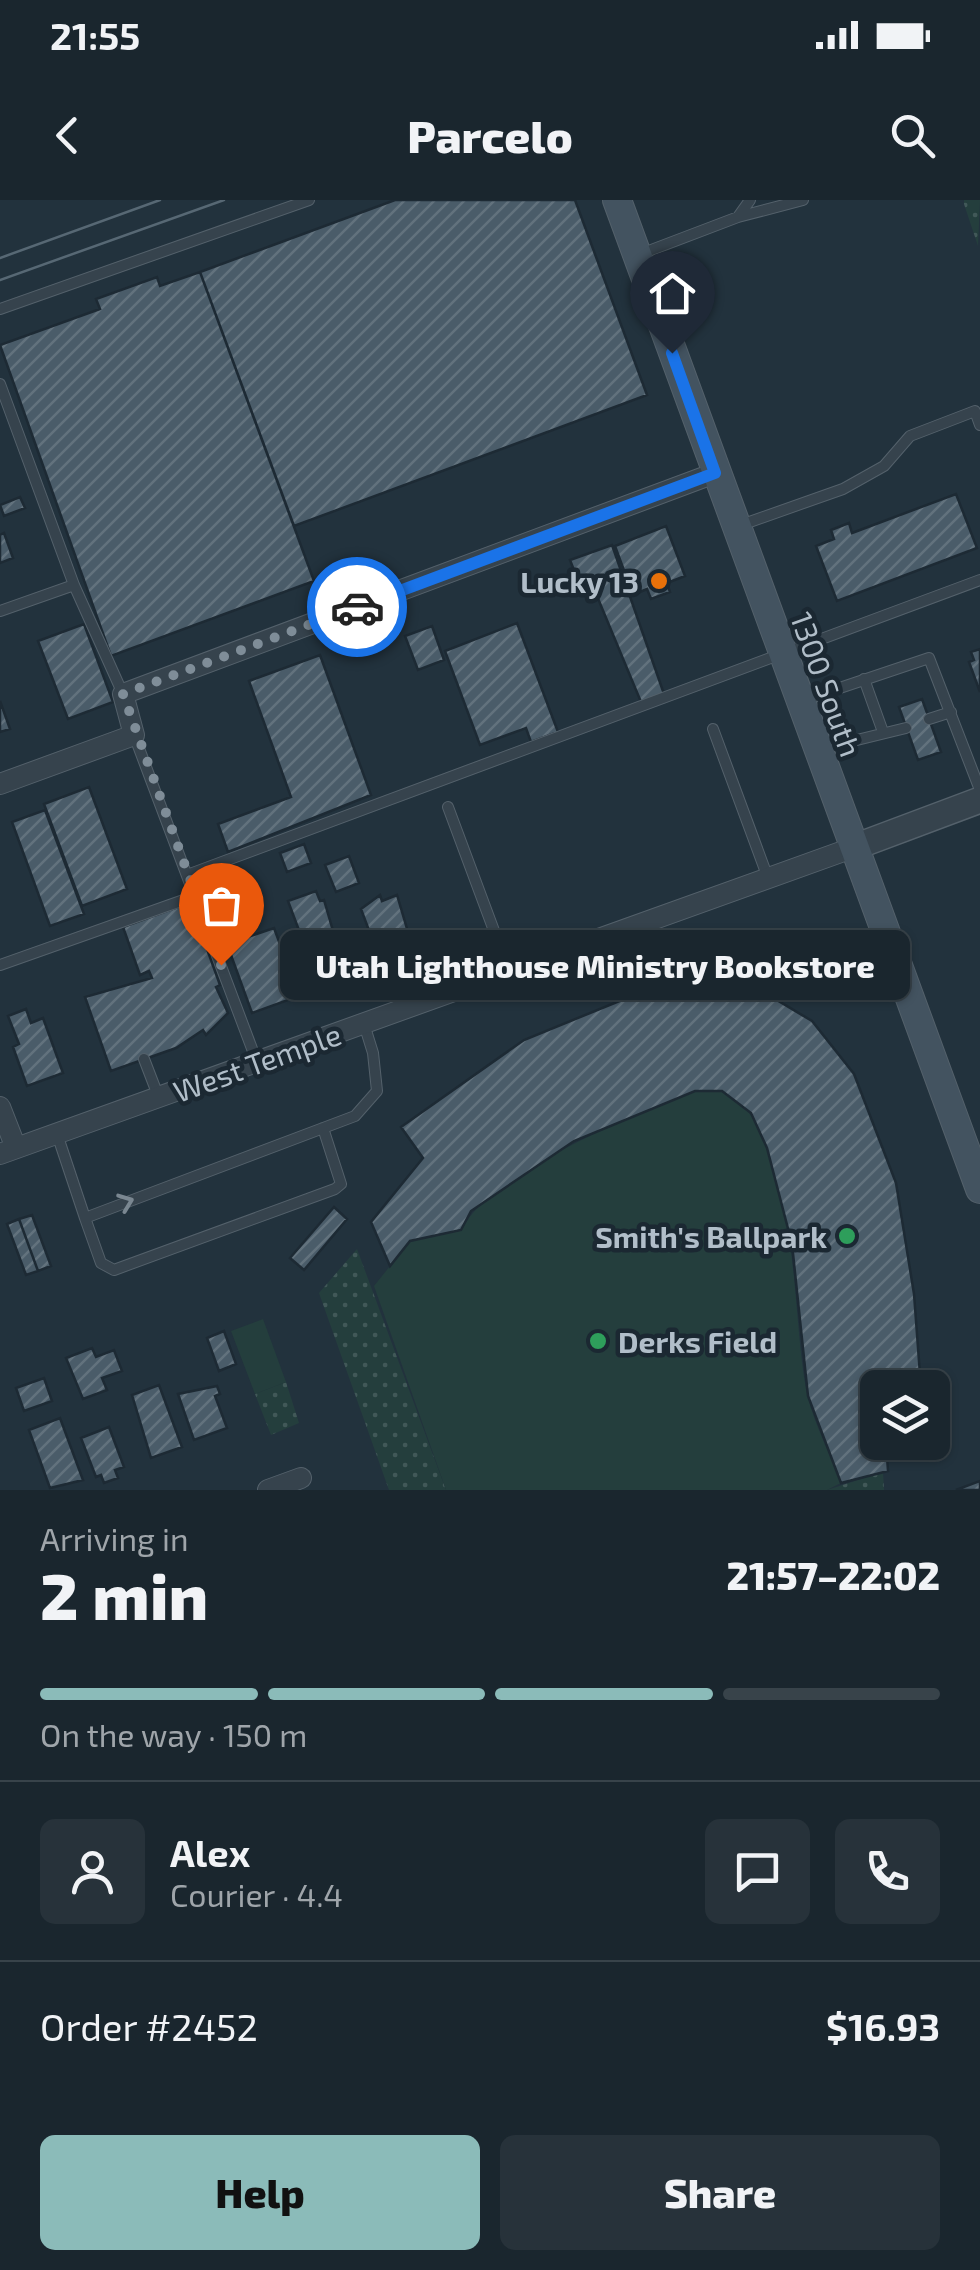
<!DOCTYPE html>
<html lang="en">
<head>
<meta charset="utf-8">
<style>
	:root { --surface:#1a262e; --page:#27323a; --text:#f1f3f6; --muted:#9fa5aa; --line:#38434a; --accent:#8bbbb9 }
	body { margin:0; font-family:"Exo 2",sans-serif; background:var(--page); color:var(--text); height:100vh; display:flex; flex-direction:column; font-size:38px; white-space:nowrap }
	* { box-sizing:border-box; margin:0 }
	p { font-size:32px; color:var(--muted) }
	.icon { flex:none; width:55px; height:55px; fill:none; stroke:currentColor; stroke-width:2; stroke-linecap:round; stroke-linejoin:round }
	.map { position:relative; height:1290px; overflow:hidden }
	.details { display:flex; flex-direction:column; background:var(--surface); flex:1 }
	.details>* { flex:none }
	.fabs { position:absolute; left:860px; top:1170px; display:grid; gap:20px }
	.fabs a { display:grid; place-items:center; width:90px; height:90px; border-radius:15px; background:var(--surface); box-shadow:0 2px 8px #0004,0 0 0 2px var(--line); font-size:50px }
	.pin { position:absolute; display:grid; place-items:center; width:85px; height:85px; color:#fff; margin:-102px -42px; border-radius:50% 50% 50% 0; rotate:-45deg; box-shadow:0 0 10px #0007 }
	.pin .icon { rotate:45deg }
	.courier { position:absolute; display:grid; place-items:center; width:100px; height:100px; margin:-50px; border:8px solid #1a73e8; border-radius:50%; background:#fff; color:#222; box-shadow:0 2px 12px #0007 }
	.bubble { position:absolute; height:70px; border-radius:15px; background:var(--surface); box-shadow:0 2px 8px #0004,0 0 0 2px var(--line); font-size:32px; font-weight:800; line-height:70px; text-align:center }
	.head em { font-style:normal; font-weight:800 }
	.head div { display:flex; flex-direction:column-reverse }
	.head { display:flex; align-items:center; justify-content:space-between; height:170px; padding:0 40px }
	h1 { font-size:65px; font-weight:800; line-height:75px }
	.bar { display:grid; grid-template-columns:repeat(4,1fr); gap:15px 10px; align-content:center; height:120px; padding:0 40px }
	.bar i { height:12px; border-radius:8px; background:var(--line) }
	.bar .selected { background:var(--accent) }
	.bar p { grid-column:span 4 }
	.line { display:flex; align-items:center; gap:25px; padding:0 40px; border-top:2px solid var(--line) }
	.line div { flex:1 }
	.round { display:grid; place-items:center; flex:none; width:105px; height:105px; border-radius:15px; background:var(--page) }
	.primary-button { display:flex; gap:20px; margin-top:auto; padding:20px 40px }
	.primary-button a { flex:1; height:115px; border-radius:15px; background:var(--accent); color:#111; font-size:40px; font-weight:800; line-height:115px; text-align:center }
	.primary-button a+a { background:var(--page); color:var(--text) }
	.status { display:flex; justify-content:space-between; align-items:center; height:70px; padding:0 50px; background:var(--surface); direction:ltr }
	.status svg { height:28px; fill:currentColor }
	header { display:flex; justify-content:space-between; align-items:center; height:130px; padding:0 40px; background:var(--surface); font-size:45px; font-weight:800 }
	.map>svg:first-child { display:block }
</style>
</head>
<body>
<div class="status"><b>21:55</b><svg viewBox="0 0 49 12"><path d="M0 12V9h3v3zM5 12V6h3v6zM10 12V3h3v9zM15 12V0h3v12zM26 1h20v11H26zM47 4h2v5h-2z"/></svg></div>
<header><svg class="icon" aria-label="back" viewBox="0 0 24 24"><path d="M15 5l-7 7 7 7"/></svg>Parcelo<svg class="icon" aria-label="search" viewBox="0 0 24 24"><circle cx="10" cy="10" r="6"/><path d="M15 15l6 6"/></svg></header>
<div class="map">
<svg width="980" height="1290" viewBox="0 0 980 1290">
	<defs>
		<pattern id="grass-dots" width="8" height="8" patternUnits="userSpaceOnUse" patternTransform="scale(2.5)"><rect width="8" height="8" fill="#243e3d"/><path d="M2 2h.1M6 6h.1" fill="none" stroke="#415858" stroke-width="1.8" stroke-linecap="round"/></pattern>
		<pattern id="building-hatch" width="6" height="6" patternUnits="userSpaceOnUse" patternTransform="scale(2.5)"><rect width="6" height="6" fill="#4a5c69"/><path d="M-1 1l2-2M0 6l6-6M5 7l2-2" fill="none" stroke="#62727d"/></pattern>
	</defs>
	<rect width="100%" height="100%" fill="#22323d"/>
	<path fill="url(#grass-dots)" d="M964 0H980L978 46 964 4Z
		M357 1049 446 1290H389L319 1093Z
		M286 1182 299 1223 271 1235 255 1194Z
		M883 1272 884 1290H827Z"/>
	<path fill="#243e3d" d="M694 891C704 891 717 889 725 893 802 931 790 1123 808 1197 815 1226 831 1255 841 1283L827 1290H446L374 1086 410 1041 461 1030C493 970 632 917 694 891Z
		M263 1119 286 1182 255 1194 231 1131Z"/>
	<path fill="url(#building-hatch)" stroke="#1d2a34" stroke-width="2.5" d="M395 0H575L647 195 294 326 200 72Z
		M200 72 314 381 111 456 0 145 100 109 96 99 157 77 160 86Z
		M956 294 977 348 837 401 816 346 834 339 831 330 849 323 852 333Z
		M20 297 25 308 4 316 0 305Z
		M666 326 685 376 667 383 670 392 651 399 647 389 633 395 615 346Z
		M4 333 13 358 0 363V335Z
		M612 345 664 494 641 502 592 384 581 388 570 360Z
		M517 423 558 532 531 542 526 528 480 545 445 451Z
		M84 424 113 502 68 519 38 441Z
		M432 426 444 460 418 470 405 436Z
		M980 449V492L969 462 974 460 971 452Z
		M320 455 371 595 228 652 218 624 291 597 249 481Z
		M922 499 941 552 918 560 899 507Z
		M0 501 10 529 0 532Z
		M89 587 127 689 82 706 44 604Z
		M45 610 84 714 50 726 12 622Z
		M304 644 311 663 287 672 280 653Z
		M349 656 359 683 336 692 325 665Z
		M316 691 320 701 324 700 340 755 312 765 288 701Z
		M380 695 382 701 397 695 410 739 394 745 374 744 361 709Z
		M186 704 198 724 220 785 216 787 228 813 206 835 203 830 176 848 111 871 85 797 152 778 149 771 140 775 123 727Z
		M274 728 299 796 252 813 227 744Z
		M723 780 775 799 812 821 854 874 896 983 914 1094 921 1188H878V1242H886L888 1271 841 1283 808 1196 792 1044 767 948 751 913 722 891H695L574 941 471 1011 461 1030 410 1041 390 1066 371 1022 423 958 401 927 524 840 644 791Z
		M26 809 31 823 43 818 63 873 27 886 13 847 19 844 8 816Z
		M334 1007 347 1019 304 1070 290 1058Z
		M32 1015 51 1066 38 1071 19 1019Z
		M19 1019 38 1071 26 1075 7 1024Z
		M224 1131 236 1164 219 1171 207 1138Z
		M92 1148 96 1157 114 1150 122 1171 102 1178 107 1190 83 1199 66 1158Z
		M44 1178 52 1201 24 1211 16 1188Z
		M159 1185 182 1247 151 1258 132 1195Z
		M217 1186 220 1194 215 1196 227 1228 194 1240 178 1194Z
		M60 1218 83 1280 50 1288 29 1230Z
		M109 1227 124 1267 115 1270 118 1278 104 1283 101 1275 96 1277 81 1238Z
		M980 1281V1290H956Z"/>
	<g fill="none" stroke-linecap="round" stroke-linejoin="round">
		<defs>
			<path id="service" d="M738 17 750 0
				M638 55 738 17 803 0
				M0 109 309 0
				M0 184 74 385 123 494
				M741 325 843 289 884 266 910 236 975 211 980 225
				M0 411 74 385
				M864 479 883 532
				M804 500 929 458 980 590
				M929 519 951 512
				M713 529 768 678
				M134 535 257 862
				M820 549 906 528
				M448 607 509 771
				M187 675 980 380
				M0 765 195 696
				M144 859 159 898
				M57 934 85 1018 355 916 377 891 373 853 364 824
				M85 1018 101 1063 114 1070 335 989 341 984 323 928"/>
			<path id="minor" d="M0 584 134 535 123 494 715 273
				M0 907 16 948
				M0 954 852 648
				M268 1290 301 1278"/>
			<path id="tertiary" d="M852 648 980 600"/>
			<path id="secondary" d="M617 0 980 989"/>
		</defs>
		<use href="#service" stroke="#54616b" stroke-width="12"/>
		<use href="#minor" stroke="#54616b" stroke-width="22"/>
		<use href="#tertiary" stroke="#54616b" stroke-width="28"/>
		<use href="#secondary" stroke="#54616b" stroke-width="30"/>
		<use href="#service" stroke="#36434d" stroke-width="10"/>
		<use href="#minor" stroke="#36434d" stroke-width="20"/>
		<use href="#tertiary" stroke="#36434d" stroke-width="25"/>
		<use href="#secondary" stroke="#435360" stroke-width="28"/>
		<path stroke="#576874" stroke-width="2.5" d="M0 58 160 0
			M0 80 224 0"/>
	</g>
	<defs><path id="oneway-chevron" d="M-2-3.5L2.5 0L-2 3.5" fill="none" stroke-width="1.6" stroke-linecap="round" stroke-linejoin="round" transform="scale(2.5)"/></defs>
	<use stroke="#7a8791" href="#oneway-chevron" transform="translate(126 1002) rotate(-21)"/>
	<g fill="none" stroke-linecap="round" stroke-linejoin="round">
		<path stroke="#7f8d98" stroke-width="10" stroke-dasharray="0 18" d="M221 765 123 494 357 407"/>
		<path stroke="#1a73e8" stroke-width="12" d="M357 407 715 273 672 153"/>
	</g>
	<circle fill="#e8710a" stroke="#1b2832" stroke-width="4" cx="659" cy="381" r="10"/>
	<g fill="#2e9e5b" stroke="#1b2832" stroke-width="4">
		<circle cx="847" cy="1036" r="10"/>
		<circle cx="598" cy="1141" r="10"/>
	</g>
	<g text-anchor="middle" dominant-baseline="central" stroke-width="9" stroke-linejoin="round" paint-order="stroke">
		<g font-size="30" font-weight="bold" fill="#b1bec9" stroke="#1b2832" text-anchor="end">
			<text x="639" y="381">Lucky 13</text>
			<text x="827" y="1036">Smith's Ballpark</text>
			<text x="618" y="1141" text-anchor="start">Derks Field</text>
		</g>
		<g font-size="30" fill="#b1bec9" stroke="#1b2832">
			<text transform="translate(827 484) rotate(70)">1300 South</text>
			<text transform="translate(257 862) rotate(-20)">West Temple</text>
		</g>
	</g>
</svg>
<div class="fabs">
<a><svg class="icon" aria-label="layers" viewBox="0 0 24 24"><path d="M12 4l9 5-9 5-9-5zM3 14l9 5 9-5"/></svg></a>
</div>
<div class="pin" style="left:221px;top:765px;background:#ea580c"><svg class="icon" aria-label="bag" viewBox="0 0 24 24"><path d="M5 8h14l-1 12H6zM9 8a3 3 0 0 1 6 0"/></svg></div>
<div class="pin" style="left:672px;top:153px;background:#1f2937"><svg class="icon" aria-label="home" viewBox="0 0 24 24"><path d="M3 11l9-7 9 7M6 9v11h12V9"/></svg></div>
<div class="courier" style="left:357px;top:407px"><svg class="icon" aria-label="car" viewBox="0 0 24 24"><path d="M5 17H2v-5l4-1 3-4h7l3 4 3 1v5h-3M9 17h6M6 11h13"/><circle cx="7" cy="17" r="2"/><circle cx="17" cy="17" r="2"/></svg></div>
<div class="bubble" style="left:280px;top:730px;width:630px">Utah Lighthouse Ministry Bookstore</div>
</div>
<section class="details">
<div class="head"><div><h1>2 min</h1><p>Arriving in</p></div><em>21:57–22:02</em></div>
<div class="bar"><i class="selected"></i><i class="selected"></i><i class="selected"></i><i></i><p>On the way · 150 m</p></div>
<div class="line" style="height:180px"><a class="round"><svg class="icon" aria-label="person" viewBox="0 0 24 24"><circle cx="12" cy="8" r="4"/><path d="M4 21q1-7 8-7t8 7"/></svg></a><div><b>Alex</b><p>Courier · 4.4</p></div><a class="round"><svg class="icon" aria-label="chat" viewBox="0 0 24 24"><path d="M4 5h16v11H9l-5 4z"/></svg></a><a class="round"><svg class="icon" aria-label="phone" viewBox="0 0 24 24"><path d="M5 4h4l2 5-3 2q2 4 5 5l2-3 5 2v4C11 20 4 13 5 4z"/></svg></a></div>
<div class="line" style="height:130px"><div>Order #2452</div><b>$16.93</b></div>
<div class="primary-button"><a>Help</a><a>Share</a></div>
</section>
</body>
</html>
